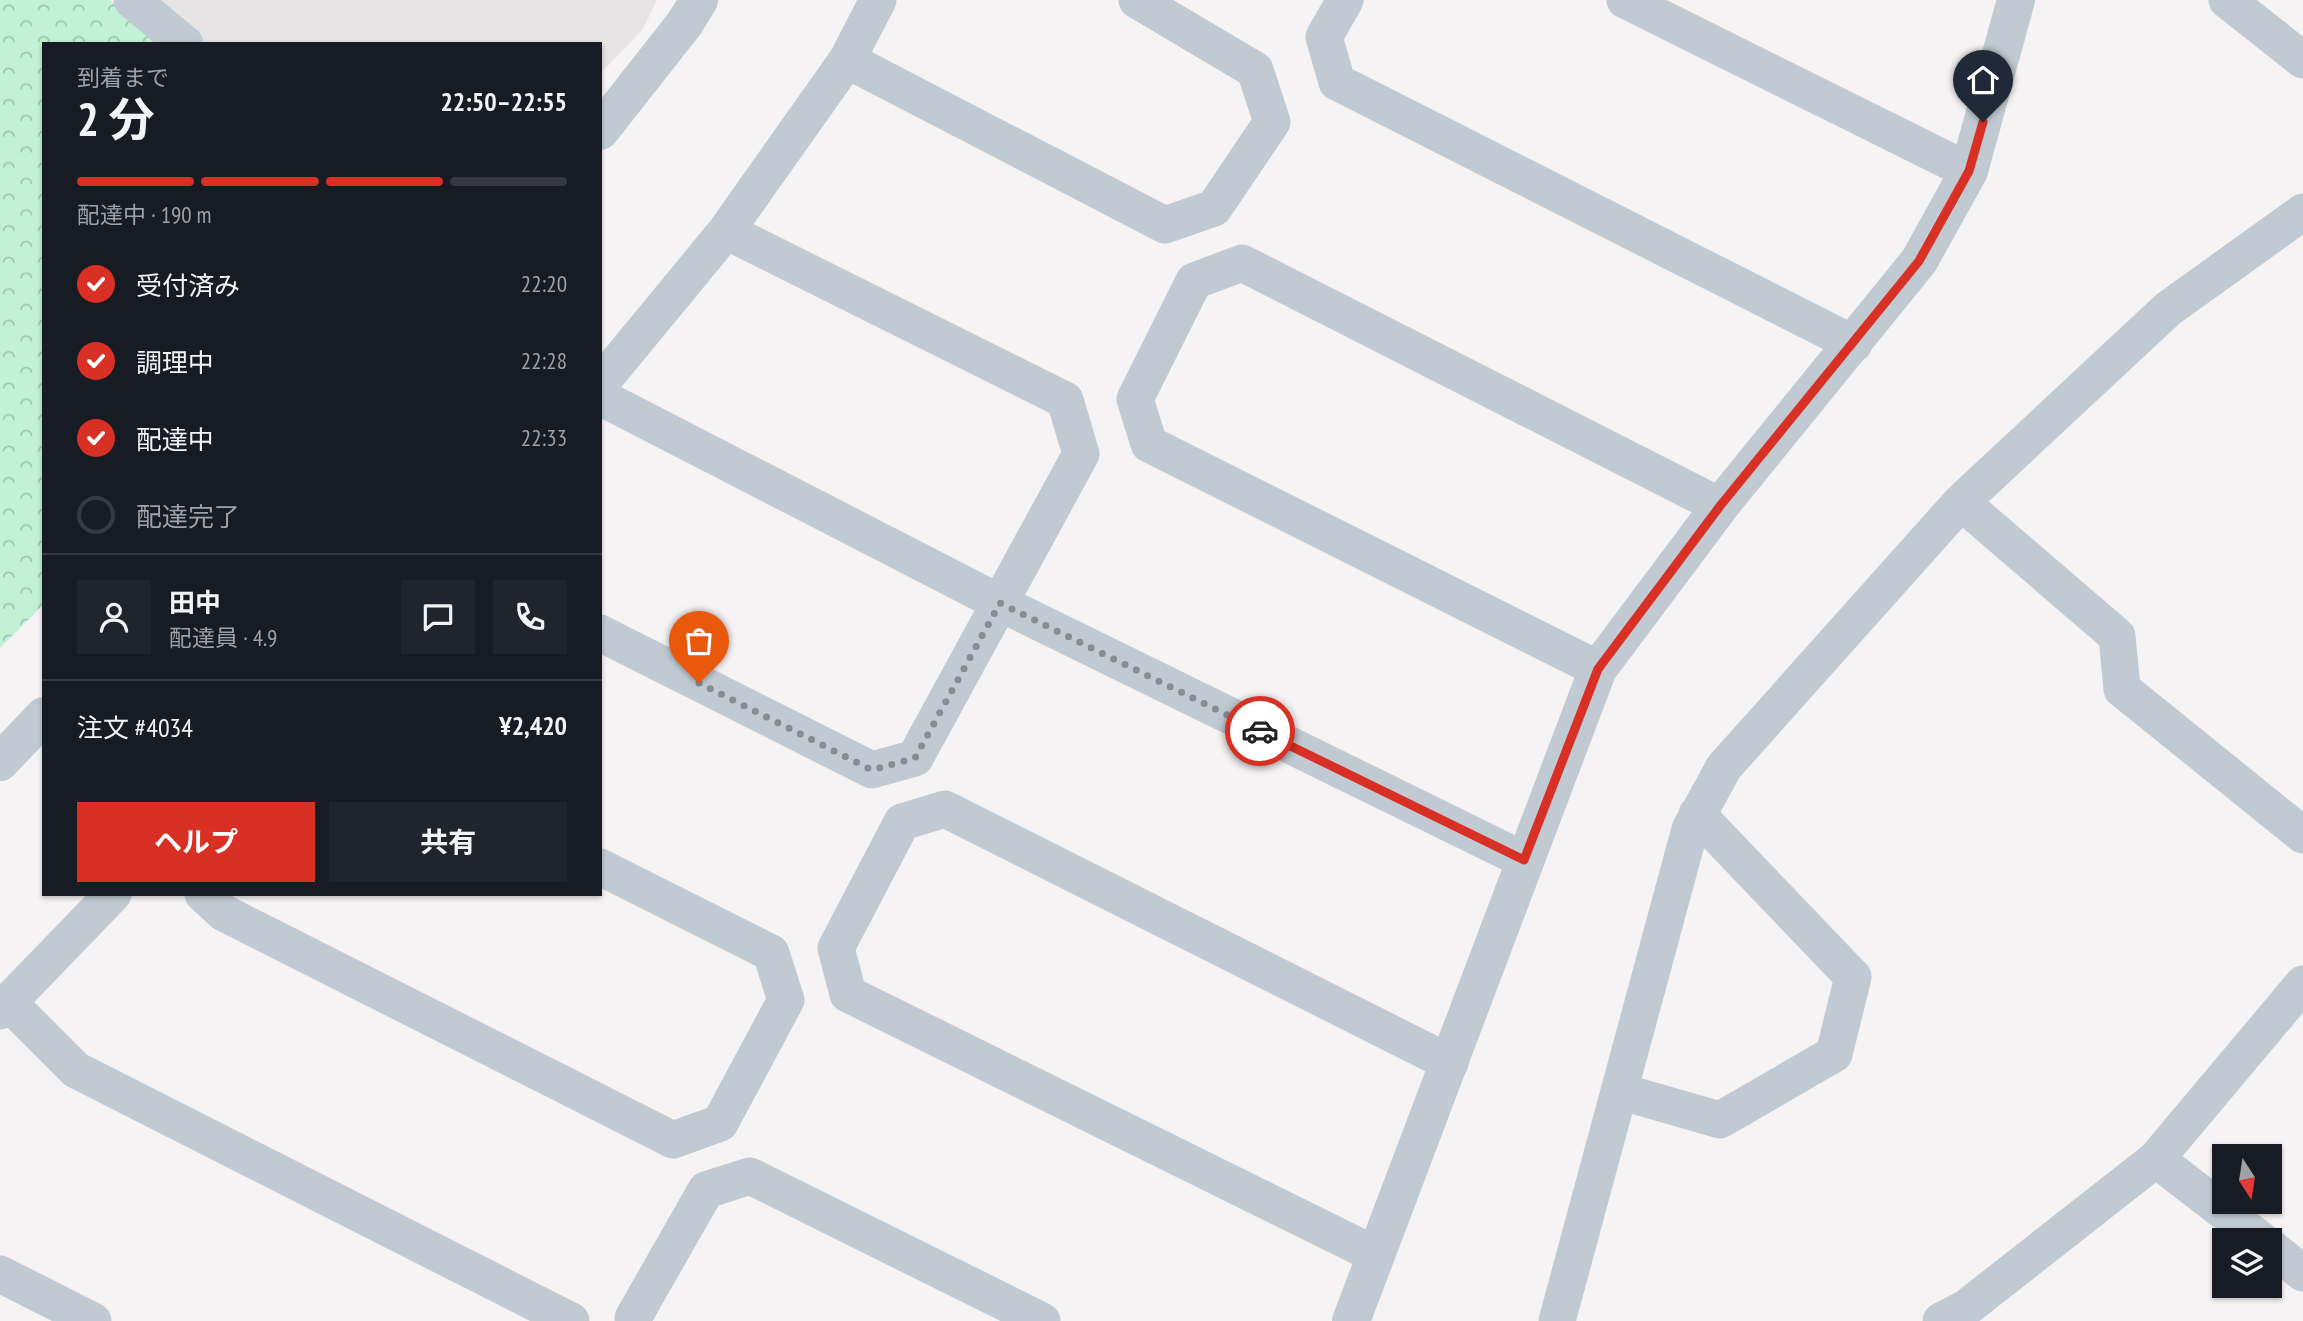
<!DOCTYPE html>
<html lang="ja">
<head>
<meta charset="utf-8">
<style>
	:root { --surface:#171b24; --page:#20242c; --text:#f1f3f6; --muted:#9ea1a6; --line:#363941; --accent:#d93025 }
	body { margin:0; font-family:"PT Sans Narrow","Noto Sans JP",sans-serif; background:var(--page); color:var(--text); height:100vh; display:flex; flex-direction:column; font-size:26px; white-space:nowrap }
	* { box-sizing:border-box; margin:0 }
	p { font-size:23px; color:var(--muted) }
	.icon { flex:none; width:38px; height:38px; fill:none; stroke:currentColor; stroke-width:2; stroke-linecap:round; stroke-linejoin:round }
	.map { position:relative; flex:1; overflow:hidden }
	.side { position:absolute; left:42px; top:42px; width:560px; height:854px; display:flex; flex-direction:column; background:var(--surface); border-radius:0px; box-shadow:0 2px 5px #0004 }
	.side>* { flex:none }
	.needle { width:46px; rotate:168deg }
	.fabs { position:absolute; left:2212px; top:1144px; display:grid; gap:14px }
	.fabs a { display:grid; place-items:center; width:70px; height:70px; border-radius:0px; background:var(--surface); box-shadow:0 2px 5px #0004; font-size:35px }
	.pin { position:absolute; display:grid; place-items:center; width:60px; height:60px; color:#fff; margin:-72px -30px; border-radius:50% 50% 50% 0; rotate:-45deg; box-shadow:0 0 7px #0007 }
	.pin .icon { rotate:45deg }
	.courier { position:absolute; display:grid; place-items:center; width:70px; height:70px; margin:-35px; border:5px solid #d93025; border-radius:50%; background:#fff; color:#222; box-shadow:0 2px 9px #0007 }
	.headline em { font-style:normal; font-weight:700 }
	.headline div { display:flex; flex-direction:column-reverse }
	.headline { display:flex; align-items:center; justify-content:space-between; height:119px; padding:0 35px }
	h1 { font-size:46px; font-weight:700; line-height:52px }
	.bar { display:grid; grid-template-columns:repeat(4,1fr); gap:10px 7px; align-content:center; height:84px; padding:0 35px }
	.bar i { height:9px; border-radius:5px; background:var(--line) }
	.bar .active { background:var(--accent) }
	.bar p { grid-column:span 4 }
	.line { display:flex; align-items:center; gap:18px; padding:0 35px; border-top:2px solid var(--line) }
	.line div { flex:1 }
	.round { display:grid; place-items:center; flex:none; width:74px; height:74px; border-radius:0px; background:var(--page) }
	ol { padding:0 35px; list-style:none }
	li { display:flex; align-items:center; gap:21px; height:77px }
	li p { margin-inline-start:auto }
	li .icon { padding:7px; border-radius:50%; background:var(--accent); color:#fff; stroke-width:4 }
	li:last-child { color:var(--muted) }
	li i { width:38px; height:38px; border:4px solid var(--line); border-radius:50% }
	.button { display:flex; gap:14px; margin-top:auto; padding:14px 35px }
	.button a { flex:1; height:80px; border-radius:0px; background:var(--accent); color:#fff; font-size:28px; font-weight:700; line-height:80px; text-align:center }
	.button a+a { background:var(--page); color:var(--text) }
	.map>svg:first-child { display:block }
</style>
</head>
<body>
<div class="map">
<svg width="2303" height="1321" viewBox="0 0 2303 1321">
	<defs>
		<pattern id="forest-crowns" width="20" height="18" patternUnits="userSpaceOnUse" patternTransform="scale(1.75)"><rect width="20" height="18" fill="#c3f1d5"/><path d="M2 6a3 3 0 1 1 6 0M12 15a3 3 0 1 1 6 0" fill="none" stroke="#a0c6b0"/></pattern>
	</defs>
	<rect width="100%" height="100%" fill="#f5f3f3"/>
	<path fill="#e6e4e5" d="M148 0H657L643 29 600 74V44H200Z"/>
	<path fill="url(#forest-crowns)" d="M0 0H110L162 44H44V604L0 648Z"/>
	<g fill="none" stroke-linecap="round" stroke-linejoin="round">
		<path stroke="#c1cad2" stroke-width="37" d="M132 0 185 44
			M1345 0 1324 37 1337 82 1854 344
			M1625 0 1969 171
			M2227 0 2303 60
			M847 60 1165 225 1214 208 1272 122 1255 70 1137 0
			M600 384 726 231 847 60 878 0
			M600 397 1000 603 1524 860
			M1961 502 2117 636 2122 689 2303 835
			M600 633 872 770 915 758 1081 454 1065 400 726 231
			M1598 669 1149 444 1135 399 1194 281 1242 263 1720 506
			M203 894 224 913 673 1140 720 1123 786 1000 771 953 600 867
			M8 1002 76 1070 571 1321
			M0 1011 113 894
			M1619 1091 1720 1120 1834 1054 1853 977 1697 814
			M2156 1159 2262 1241
			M2270 1247 2303 1273
			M1376 1255 848 994 836 948 902 822 945 809 1450 1063
			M0 1274 93 1321
			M634 1321 633 1318 706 1190 750 1176 1042 1321
			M1557 1321 1690 829 1724 767 1961 502 2168 309 2303 212
			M1941 1321 1966 1308 2156 1159 2303 984"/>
		<path stroke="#c1cad2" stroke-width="38" d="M600 131 685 23 699 0
			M0 762 44 716
			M1351 1321 1598 669 1720 506 1919 261 1969 171 2016 0"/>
	</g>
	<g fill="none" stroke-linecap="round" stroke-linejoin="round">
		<path stroke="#868d94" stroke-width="7" stroke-dasharray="0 12.6" d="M699 683 872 770 915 758 1000 603 1260 731"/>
		<path stroke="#d93025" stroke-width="9" d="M1260 731 1524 860 1598 669 1720 506 1919 261 1969 171 1983 122"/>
	</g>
</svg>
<div class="fabs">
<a><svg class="needle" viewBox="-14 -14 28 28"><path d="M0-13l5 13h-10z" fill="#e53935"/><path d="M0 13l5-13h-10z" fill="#9ea1a6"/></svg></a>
<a><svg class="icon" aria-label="layers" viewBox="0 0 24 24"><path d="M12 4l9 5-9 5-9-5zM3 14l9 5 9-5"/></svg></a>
</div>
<div class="pin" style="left:699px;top:683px;background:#ea580c"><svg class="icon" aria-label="bag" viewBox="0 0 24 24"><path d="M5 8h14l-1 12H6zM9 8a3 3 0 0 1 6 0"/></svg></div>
<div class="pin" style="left:1983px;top:122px;background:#1f2937"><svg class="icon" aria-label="home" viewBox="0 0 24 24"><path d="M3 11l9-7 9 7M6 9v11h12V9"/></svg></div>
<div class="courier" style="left:1260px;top:731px"><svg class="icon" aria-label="car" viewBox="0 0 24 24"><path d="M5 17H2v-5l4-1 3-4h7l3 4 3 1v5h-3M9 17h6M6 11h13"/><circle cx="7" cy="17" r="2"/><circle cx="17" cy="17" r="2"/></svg></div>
<section class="side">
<div class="headline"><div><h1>2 分</h1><p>到着まで</p></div><em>22:50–22:55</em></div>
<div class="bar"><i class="active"></i><i class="active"></i><i class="active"></i><i></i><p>配達中 · 190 m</p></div>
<ol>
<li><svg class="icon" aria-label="check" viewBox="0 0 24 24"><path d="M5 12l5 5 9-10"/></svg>受付済み<p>22:20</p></li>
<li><svg class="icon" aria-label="check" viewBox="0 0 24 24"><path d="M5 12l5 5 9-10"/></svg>調理中<p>22:28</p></li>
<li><svg class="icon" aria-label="check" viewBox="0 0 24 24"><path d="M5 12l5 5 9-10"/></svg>配達中<p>22:33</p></li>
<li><i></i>配達完了</li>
</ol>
<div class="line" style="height:126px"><a class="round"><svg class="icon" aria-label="person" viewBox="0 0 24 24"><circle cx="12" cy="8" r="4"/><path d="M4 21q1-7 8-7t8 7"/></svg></a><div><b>田中</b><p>配達員 · 4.9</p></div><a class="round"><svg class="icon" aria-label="chat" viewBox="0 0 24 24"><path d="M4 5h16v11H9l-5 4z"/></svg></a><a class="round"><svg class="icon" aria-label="phone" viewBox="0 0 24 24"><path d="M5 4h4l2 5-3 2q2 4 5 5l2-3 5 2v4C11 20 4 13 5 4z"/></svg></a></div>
<div class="line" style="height:91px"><div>注文 #4034</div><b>¥2,420</b></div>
<div class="button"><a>ヘルプ</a><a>共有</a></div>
</section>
</div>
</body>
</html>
